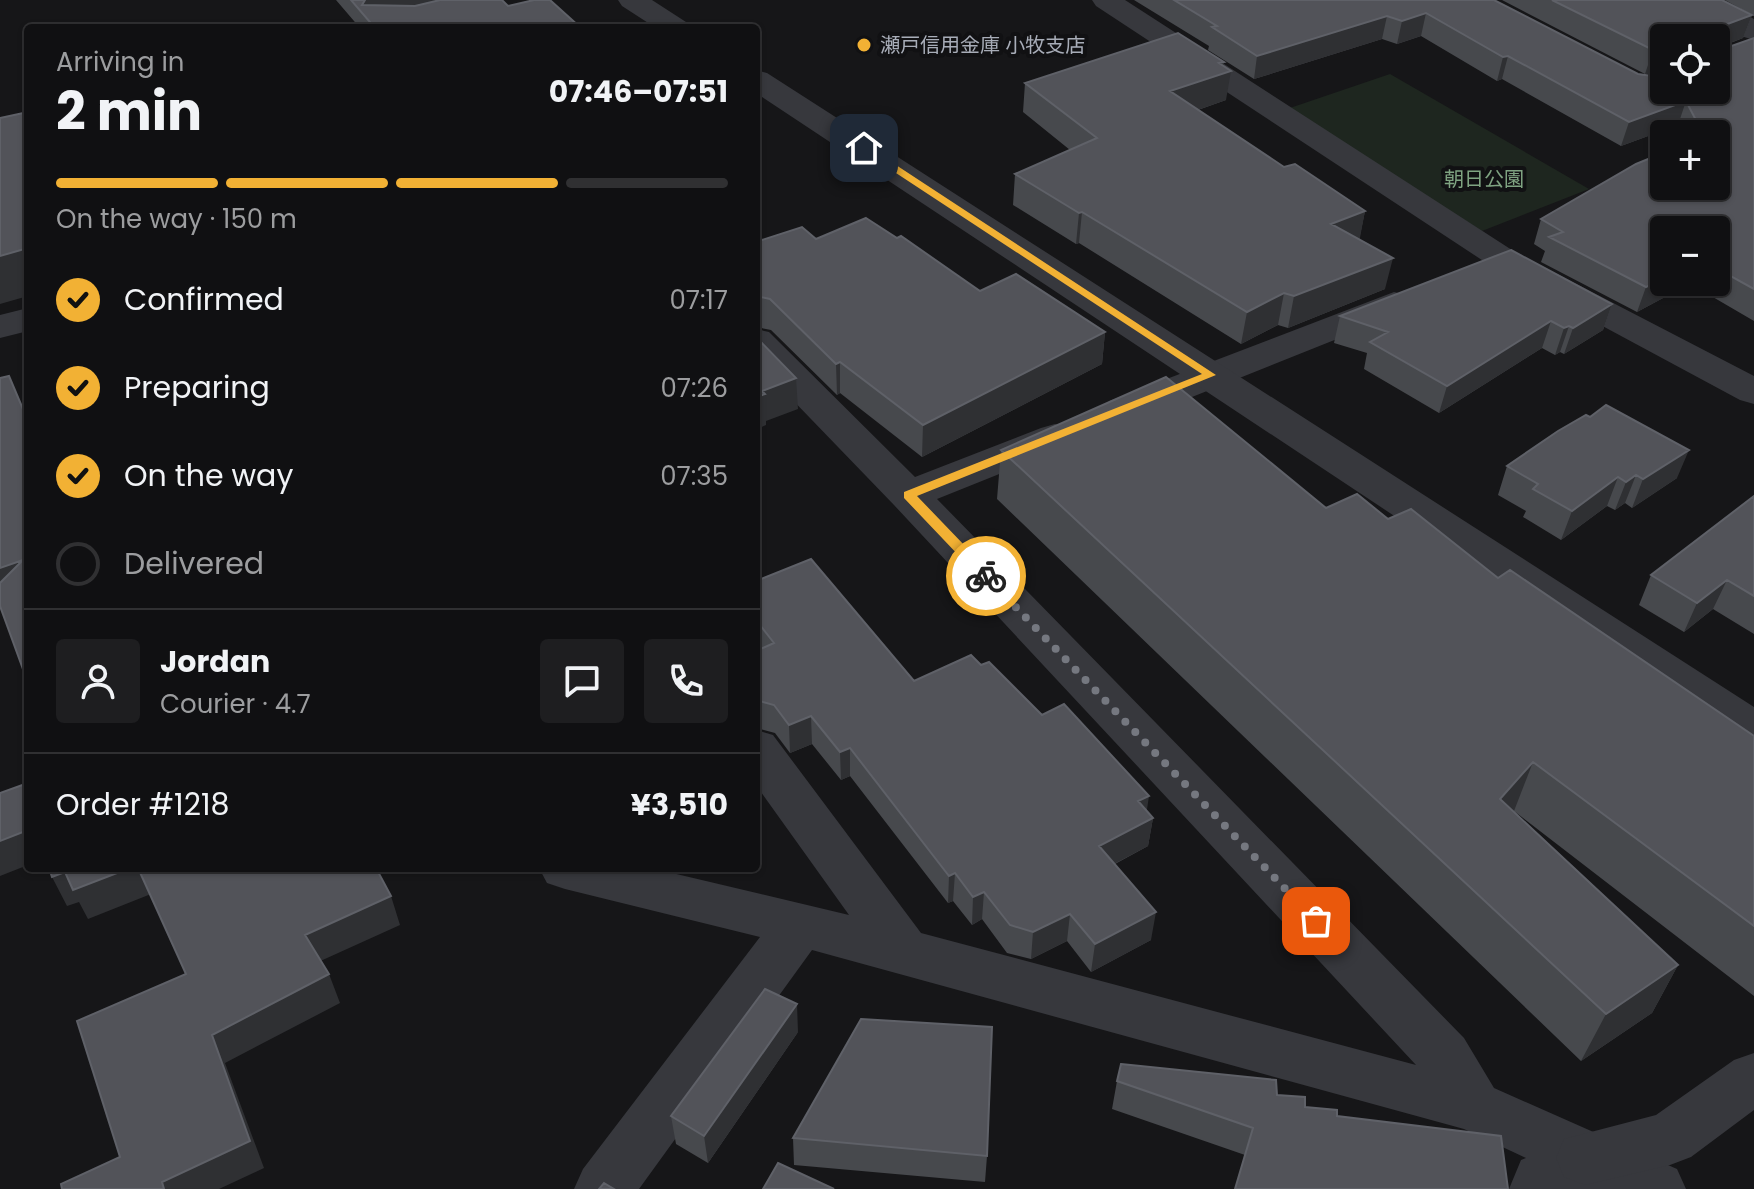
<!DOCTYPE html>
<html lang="en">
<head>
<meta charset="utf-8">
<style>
	:root { --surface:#101012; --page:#1e1e20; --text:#f1f3f6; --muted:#9c9d9f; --line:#303032; --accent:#f2b134 }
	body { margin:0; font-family:Poppins,"Noto Sans JP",sans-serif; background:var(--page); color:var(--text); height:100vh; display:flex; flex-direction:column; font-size:30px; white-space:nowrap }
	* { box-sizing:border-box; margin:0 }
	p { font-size:26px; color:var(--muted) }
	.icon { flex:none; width:44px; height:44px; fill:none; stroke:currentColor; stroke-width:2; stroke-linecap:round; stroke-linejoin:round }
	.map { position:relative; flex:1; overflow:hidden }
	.panel { position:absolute; left:24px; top:24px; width:736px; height:848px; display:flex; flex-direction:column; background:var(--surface); border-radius:8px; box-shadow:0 2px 6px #0004,0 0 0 2px var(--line) }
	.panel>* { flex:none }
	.fabs { position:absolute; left:1650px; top:24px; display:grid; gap:16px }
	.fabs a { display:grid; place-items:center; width:80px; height:80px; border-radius:8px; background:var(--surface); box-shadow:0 2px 6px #0004,0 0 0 2px var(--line); font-size:40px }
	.pin { position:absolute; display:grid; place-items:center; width:68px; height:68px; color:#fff; margin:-34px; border-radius:16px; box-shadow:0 4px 12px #0006 }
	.courier { position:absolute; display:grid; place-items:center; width:80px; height:80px; margin:-40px; border:6px solid #f2b134; border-radius:50%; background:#fff; color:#222; box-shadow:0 2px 10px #0007 }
	.summary em { font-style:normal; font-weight:700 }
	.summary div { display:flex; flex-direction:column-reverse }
	.summary { display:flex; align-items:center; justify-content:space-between; height:136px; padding:0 32px }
	h1 { font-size:52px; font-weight:700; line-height:60px }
	.bar { display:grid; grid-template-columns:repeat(4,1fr); gap:12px 8px; align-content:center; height:96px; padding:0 32px }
	.bar i { height:10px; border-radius:6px; background:var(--line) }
	.bar .active { background:var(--accent) }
	.bar p { grid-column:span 4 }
	.line { display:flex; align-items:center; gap:20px; padding:0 32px; border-top:2px solid var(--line) }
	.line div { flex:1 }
	.round { display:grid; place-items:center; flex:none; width:84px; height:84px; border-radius:8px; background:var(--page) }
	ol { padding:0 32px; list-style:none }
	li { display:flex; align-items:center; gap:24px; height:88px }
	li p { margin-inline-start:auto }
	li .icon { padding:8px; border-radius:50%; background:var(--accent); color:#111; stroke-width:4 }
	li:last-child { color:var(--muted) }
	li i { width:44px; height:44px; border:4px solid var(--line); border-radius:50% }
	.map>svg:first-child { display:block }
</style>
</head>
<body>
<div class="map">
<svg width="1754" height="1189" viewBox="0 0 1754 1189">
	<rect width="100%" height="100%" fill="#161618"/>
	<path fill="#1e261f" d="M1390 74 1589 189 1482 231 1287 109Z"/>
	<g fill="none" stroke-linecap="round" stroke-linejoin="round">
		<path fill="#37383d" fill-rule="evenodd" d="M1092 0H1125L1515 252 1754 376V404L1740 400 1491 266 1096 6Z
			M1684 0H1719L1754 19V40L1744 37 1688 6Z
			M1394 292 1407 295 1412 303 1407 311 1137 419 1123 422 1109 419 1103 410 1109 401Z
			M28 308V331L0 338V315Z
			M756 329 769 332 915 477 1041 428 1055 424 1069 428 1075 437 1069 446 937 499 1464 1038 1494 1088 1677 1169 1686 1189H1509L1521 1160 1526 1158 1464 1129 812 950 639 1189H574L583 1169 760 937 565 889 547 883 539 868H651L849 915 756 785V730L773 735 921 933 1416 1065 894 505 756 362Z"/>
		<path fill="#37383d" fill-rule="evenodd" d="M618 0H652L686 22 691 28H656L622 6Z
			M756 70 767 73 1754 707V748L1737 743 756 93Z
			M1754 1053V1110L1691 1157 1670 1165 1585 1185 1564 1177 1556 1158 1564 1139 1656 1115 1734 1060Z"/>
	</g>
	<path fill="#47494d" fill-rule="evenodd" d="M336 0H502L508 6 581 28H360Z
		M1134 0H1494L1638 74 1716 90 1664 38V70L1645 74 1502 0H1722L1752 15 1743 38 1723 46V49L1754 38V321L1694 286 1678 290 1637 312 1541 262 1545 251 1534 244 1541 219 1656 156 1658 151 1716 134H1682L1678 125 1621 146 1502 79 1497 81 1421 36 1397 44 1382 39 1254 79 1208 50 1209 46ZM1716 230V282H1664Z
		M1725 0H1754V16Z
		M1223 66 1226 100 1198 110 1284 167 1365 211 1359 240 1385 289 1288 328 1278 325 1241 344 1079 243 1076 244 1013 205 1015 174 1070 150 1023 112 1025 83Z
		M897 238 980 291 1105 332 1102 364 922 457 840 393 837 395 771 330 756 327V242L816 239Z
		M1612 304 1603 330 1564 354 1560 352 1555 355 1542 348 1439 413 1364 369 1367 353 1334 343 1340 316Z
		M1001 450 1388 519 1498 578 1754 736V996L1514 811 1678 965 1652 1013 1581 1061 997 499Z
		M1507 466 1677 478 1632 508 1625 503 1615 510 1607 506 1561 540 1523 517 1526 511 1498 495Z
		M1754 496V634L1713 609 1684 632 1639 605 1651 575Z
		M756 581 914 681 981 665 1042 715 1153 818 1148 846 1115 864 1151 940 1091 972 1067 941 1031 959 1007 953 982 919 972 925 953 901 948 903 850 776 841 780 812 744 790 753 775 733 756 728V651L759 649 756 645Z
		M798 1032 708 1163 676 1144 671 1116Z
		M1117 1081 1277 1095 1305 1107 1337 1116 1245 1155 1112 1109Z
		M793 1138 987 1156 985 1182 794 1165Z"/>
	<path fill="#2f3033" d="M365 0H450L364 14 362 5Z
		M1426 13 1421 36 1397 44 1402 21Z
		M1752 15 1743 38 1716 48 1722 26Z
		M1387 16 1382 39 1254 79 1257 56Z
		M1664 48V70L1645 74 1653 50Z
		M1508 56 1502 79 1497 81 1503 57Z
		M1224 62 1222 74 1231 71 1226 100 1166 121 1170 91Z
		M1686 101 1678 125 1621 146 1629 122Z
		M1365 211 1359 243 1331 224Z
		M1082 212 1079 243 1076 244 1079 213Z
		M28 248V296L0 304V256Z
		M1393 258 1385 289 1288 328 1294 296Z
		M1664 277V282H1696L1694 286 1678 290 1637 312 1646 287Z
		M1284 293 1278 325 1241 344 1247 312Z
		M1612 304 1603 330 1564 354 1573 328Z
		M1551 321 1542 348 1439 413 1447 386Z
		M1569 326 1560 352 1555 355 1564 328Z
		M1105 332 1102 364 922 457 923 425Z
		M840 362V393L837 395 836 364Z
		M796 378 798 409 766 421V425L757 429 756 433V397L762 391Z
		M1689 450 1677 478 1632 508 1643 479Z
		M1636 475 1625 503 1615 510 1626 482Z
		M1618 477 1607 506 1561 540 1572 511Z
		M23 560 0 603V568Z
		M1727 580 1713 609 1684 632 1697 603Z
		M811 716 812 744 790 753 789 725Z
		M850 748V776L841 780 840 752Z
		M1533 762 1514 811 1481 848 1500 799Z
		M1149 796 1145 823 1153 818 1148 846 1095 874 1099 846 1138 801Z
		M28 830V865L0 876V841Z
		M138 868 151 894 88 919 79 902 67 906 52 877 65 872Z
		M955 873 953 901 948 903 949 876Z
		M984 892 982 919 972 925 973 897Z
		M391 896 400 925 316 963 305 935Z
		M1156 912 1151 940 1091 972 1095 944Z
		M1070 914 1067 941 1031 959 1033 932Z
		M1678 965 1652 1013 1581 1061 1606 1014Z
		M329 974 340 1003 225 1063 264 1168 219 1189H164L162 1182 212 1035Z
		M797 1004 798 1032 708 1163 704 1136Z"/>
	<path fill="#525359" stroke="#5f6168" stroke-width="2" d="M351 0H365L362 5 415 6 440 0H502L508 6 534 0H550L581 28H375Z
		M1174 0H1494L1638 74 1652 76 1664 73V90H1716V38H1664V48L1653 50 1552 0H1722L1752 15 1722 26 1723 49 1754 38V289L1716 268V230H1664V277L1646 287 1549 237 1563 232 1541 219 1636 164 1663 153 1658 151 1664 147V186H1716V134H1686L1699 126 1686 101 1629 122 1508 56 1503 57 1426 13 1402 21 1387 16 1257 56 1212 27 1217 26Z
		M1178 33 1224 62 1219 63 1231 71 1170 91 1284 167 1295 164 1365 211 1331 224 1393 258 1294 296 1284 293 1247 312 1082 212 1079 213 1015 174 1097 138 1025 83Z
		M28 112V248L0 256V118Z
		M866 218 897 238 901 236 980 291 1016 274 1105 332 923 425 840 362 836 364 770 299 756 296V242L802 227 816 239Z
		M1511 250 1612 304 1573 328 1569 326 1564 328 1551 321 1447 386 1370 342 1388 332 1340 316Z
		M756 337 796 378 762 391 765 394 756 397Z
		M9 376 28 421V683L0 606V583L23 560 0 568V378Z
		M1166 377 1326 508 1357 494 1388 519 1411 509 1498 578 1510 570 1754 736V926L1533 762 1500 799 1678 965 1606 1014 1001 450Z
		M1606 405 1689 450 1643 479 1636 475 1626 482 1618 477 1572 511 1533 489 1538 484 1507 466 1558 431 1586 415 1590 417Z
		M1754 496V596L1727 580 1697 603 1651 575Z
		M811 559 914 681 971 655 981 665 989 662 1042 715 1064 704 1149 796 1138 801 1153 818 1099 846 1156 912 1095 944 1070 914 1033 932 1010 925 984 892 973 897 955 873 949 876 850 748 840 752 811 716 789 725 774 705 756 700V651L774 643 756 620V581Z
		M28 783V830L0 841V793Z
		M49 868H130L73 890 65 872 52 877Z
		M138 868H376L391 896 305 935 329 974 212 1035 250 1141 162 1182 164 1189H62L61 1184 120 1157 77 1021 186 974Z
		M765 989 797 1004 704 1136 671 1116Z
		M861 1019 992 1027 987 1156 793 1138Z
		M1121 1064 1276 1080 1277 1095 1305 1097V1107L1337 1110V1116L1501 1136 1508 1189H1235L1253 1128 1117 1081Z
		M778 1163 834 1189H763Z
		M604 1183 614 1189H599Z"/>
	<path fill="#f2b134" d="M861 146H867L1216 375 917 496 991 573V580H982L904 498V492L1202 374 861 150Z"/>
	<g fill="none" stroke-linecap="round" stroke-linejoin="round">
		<path stroke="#757880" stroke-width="8" stroke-dasharray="0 14.4" d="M986 576 1316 921"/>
	</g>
	<circle fill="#f2b134" stroke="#111113" stroke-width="3" cx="864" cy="45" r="8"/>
	<g text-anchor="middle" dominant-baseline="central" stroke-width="8" stroke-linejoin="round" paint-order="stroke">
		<g font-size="20" fill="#a8adb8" stroke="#111113" text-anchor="start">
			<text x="880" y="45">瀬戸信用金庫 小牧支店</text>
		</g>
		<g font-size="20" fill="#7fa381" stroke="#111113">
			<text x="1484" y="179">朝日公園</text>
		</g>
	</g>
</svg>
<div class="fabs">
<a><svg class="icon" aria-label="locate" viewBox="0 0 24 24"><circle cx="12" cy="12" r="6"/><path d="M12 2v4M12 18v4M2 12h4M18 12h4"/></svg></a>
<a>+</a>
<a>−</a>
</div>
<div class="pin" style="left:1316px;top:921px;background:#ea580c"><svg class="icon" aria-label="bag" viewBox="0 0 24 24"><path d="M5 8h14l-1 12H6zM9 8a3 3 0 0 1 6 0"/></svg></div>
<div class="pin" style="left:864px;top:148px;background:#1f2937"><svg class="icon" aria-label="home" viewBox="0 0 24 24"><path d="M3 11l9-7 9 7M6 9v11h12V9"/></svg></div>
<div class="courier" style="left:986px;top:576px"><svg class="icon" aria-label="bike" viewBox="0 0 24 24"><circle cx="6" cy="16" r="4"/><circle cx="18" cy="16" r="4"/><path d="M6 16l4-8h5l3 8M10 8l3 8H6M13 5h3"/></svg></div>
<section class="panel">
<div class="summary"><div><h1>2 min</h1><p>Arriving in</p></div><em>07:46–07:51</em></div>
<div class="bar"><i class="active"></i><i class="active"></i><i class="active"></i><i></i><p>On the way · 150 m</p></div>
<ol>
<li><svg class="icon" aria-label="check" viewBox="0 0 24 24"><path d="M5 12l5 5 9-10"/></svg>Confirmed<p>07:17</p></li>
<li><svg class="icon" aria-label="check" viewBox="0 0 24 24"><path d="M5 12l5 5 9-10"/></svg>Preparing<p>07:26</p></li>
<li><svg class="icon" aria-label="check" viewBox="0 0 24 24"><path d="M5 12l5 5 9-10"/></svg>On the way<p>07:35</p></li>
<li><i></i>Delivered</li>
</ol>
<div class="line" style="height:144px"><a class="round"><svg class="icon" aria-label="person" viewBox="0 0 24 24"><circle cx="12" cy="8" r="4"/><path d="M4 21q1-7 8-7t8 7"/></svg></a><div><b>Jordan</b><p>Courier · 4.7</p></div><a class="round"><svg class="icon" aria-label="chat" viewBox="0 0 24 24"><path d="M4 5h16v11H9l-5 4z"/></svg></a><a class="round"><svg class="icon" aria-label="phone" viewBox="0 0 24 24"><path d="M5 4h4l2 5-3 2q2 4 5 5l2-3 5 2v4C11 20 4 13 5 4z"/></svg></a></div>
<div class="line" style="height:104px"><div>Order #1218</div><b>¥3,510</b></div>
</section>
</div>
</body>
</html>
